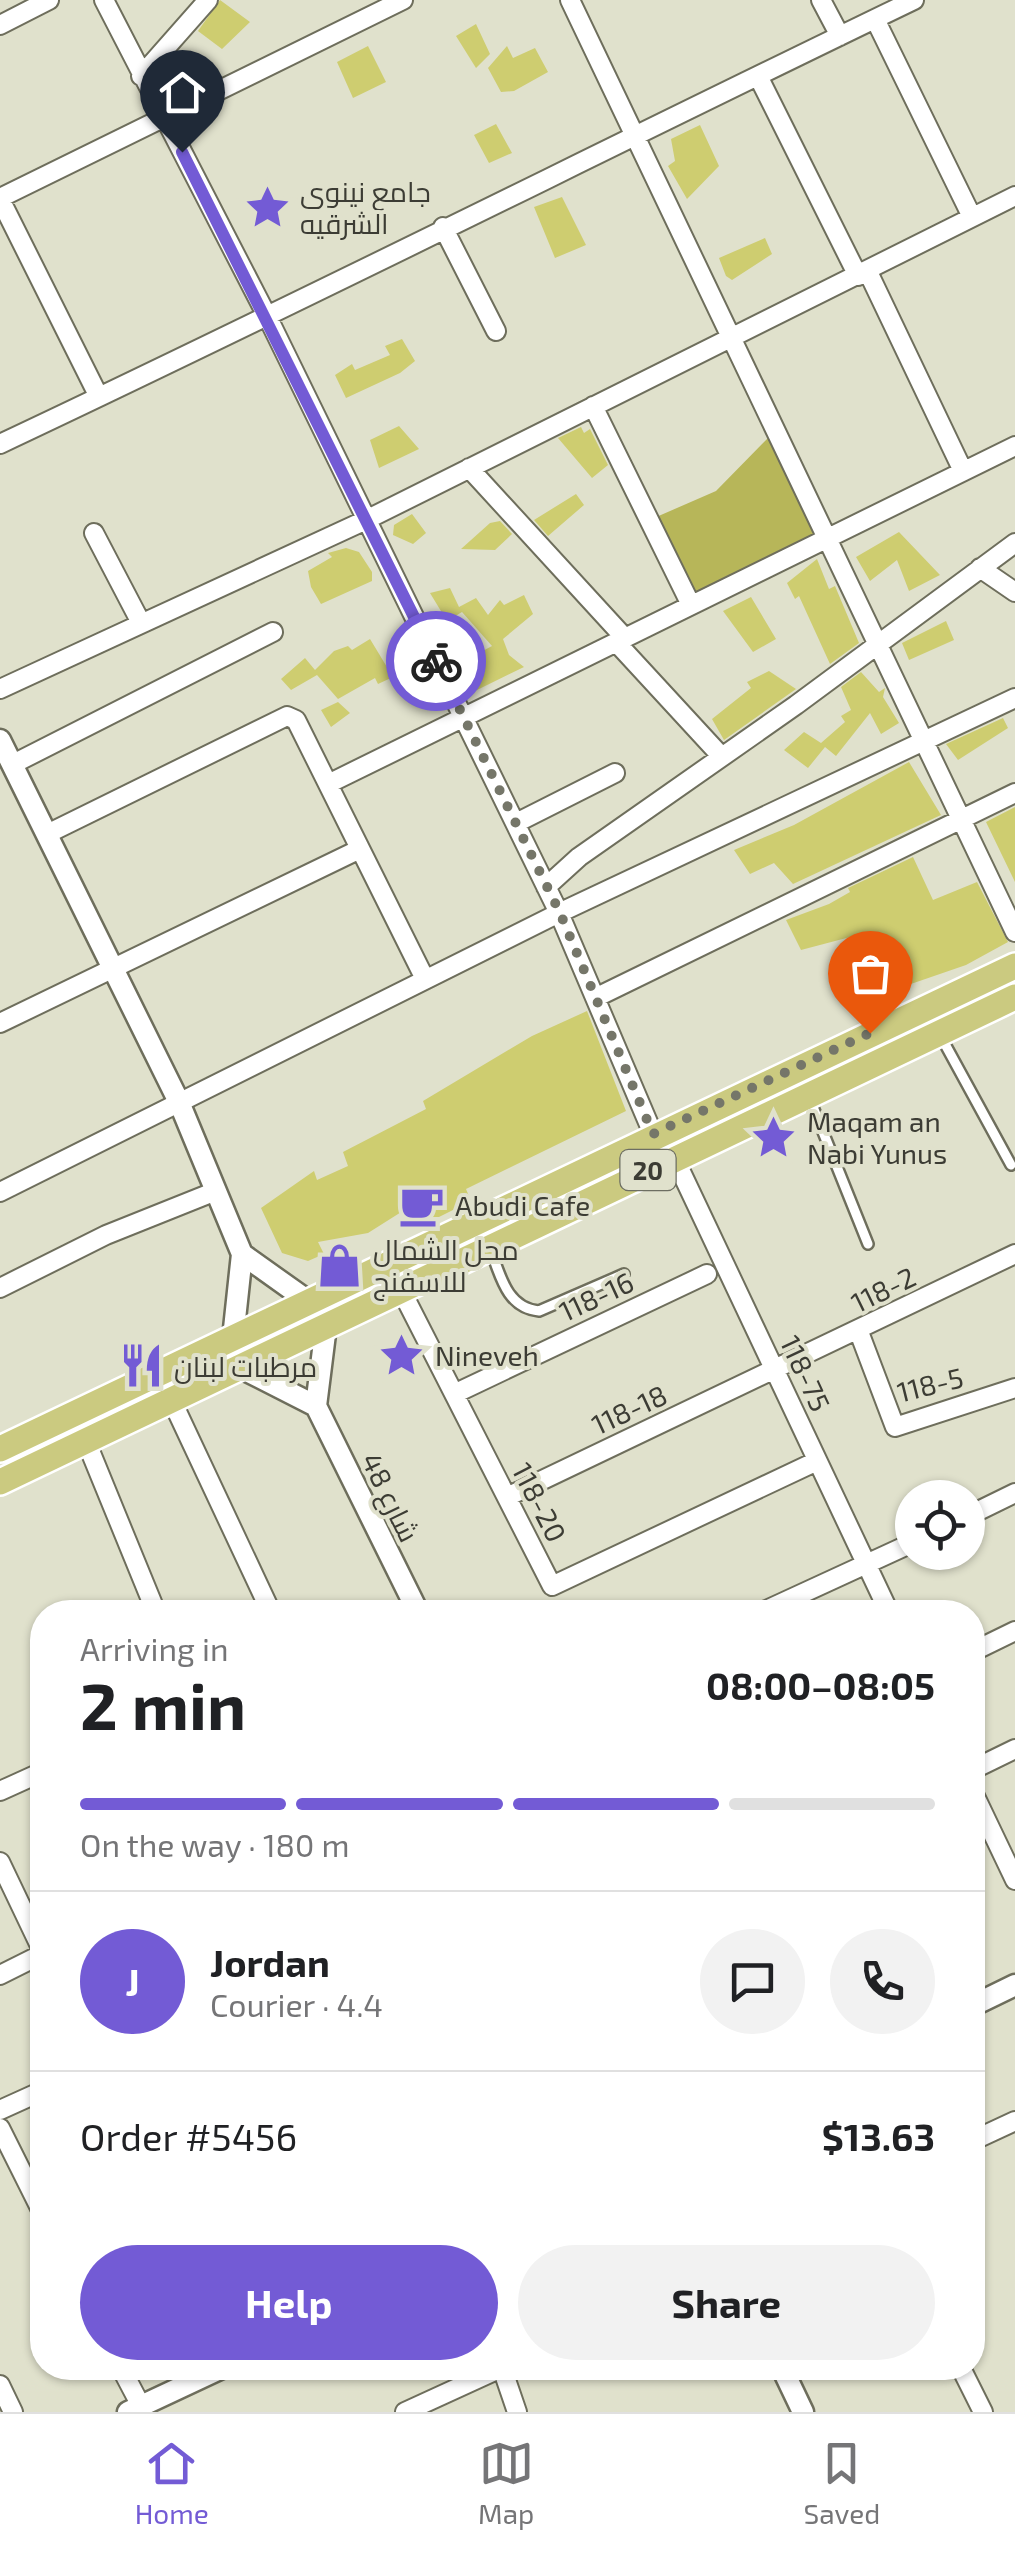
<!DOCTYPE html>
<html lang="en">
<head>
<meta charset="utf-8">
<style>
	:root { --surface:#fff; --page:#f2f2f2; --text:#202124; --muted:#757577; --line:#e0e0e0; --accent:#735bd5 }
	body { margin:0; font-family:"Exo 2",Cairo,sans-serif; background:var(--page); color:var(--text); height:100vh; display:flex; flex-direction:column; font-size:38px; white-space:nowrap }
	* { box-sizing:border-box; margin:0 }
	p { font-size:32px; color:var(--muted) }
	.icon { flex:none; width:55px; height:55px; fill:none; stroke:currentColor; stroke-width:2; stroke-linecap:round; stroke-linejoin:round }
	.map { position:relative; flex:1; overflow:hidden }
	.side { position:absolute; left:30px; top:1600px; width:955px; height:780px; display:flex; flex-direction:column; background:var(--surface); border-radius:40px; box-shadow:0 2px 8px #0004 }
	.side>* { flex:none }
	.buttons { position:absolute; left:895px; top:1480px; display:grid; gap:20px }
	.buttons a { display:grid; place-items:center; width:90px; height:90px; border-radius:50%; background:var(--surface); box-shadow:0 2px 8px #0004; font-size:50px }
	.pin { position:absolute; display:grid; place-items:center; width:85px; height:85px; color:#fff; margin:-102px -42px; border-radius:50% 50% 50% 0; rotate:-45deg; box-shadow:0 0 10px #0007 }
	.pin .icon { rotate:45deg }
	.courier { position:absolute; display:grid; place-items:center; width:100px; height:100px; margin:-50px; border:8px solid #735bd5; border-radius:50%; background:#fff; color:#222; box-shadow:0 2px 12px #0007 }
	.head em { font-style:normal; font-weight:700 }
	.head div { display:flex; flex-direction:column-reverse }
	.head { display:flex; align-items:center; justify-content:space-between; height:170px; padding:0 50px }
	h1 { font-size:65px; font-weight:700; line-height:75px }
	.bar { display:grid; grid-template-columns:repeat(4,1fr); gap:15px 10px; align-content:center; height:120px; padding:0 50px }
	.bar i { height:12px; border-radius:8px; background:var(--line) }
	.bar .selected { background:var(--accent) }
	.bar p { grid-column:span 4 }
	.line { display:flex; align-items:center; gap:25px; padding:0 50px; border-top:2px solid var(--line) }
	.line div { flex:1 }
	.round { display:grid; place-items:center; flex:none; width:105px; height:105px; border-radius:52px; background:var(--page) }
	.button { display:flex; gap:20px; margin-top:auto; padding:20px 50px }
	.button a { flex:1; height:115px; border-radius:60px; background:var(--accent); color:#fff; font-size:40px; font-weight:700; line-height:115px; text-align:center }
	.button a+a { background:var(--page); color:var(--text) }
	.tab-bar { display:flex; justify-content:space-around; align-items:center; height:140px; border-top:2px solid var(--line); background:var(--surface); font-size:28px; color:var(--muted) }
	.tab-bar a { display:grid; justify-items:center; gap:5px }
	.tab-bar .selected { color:var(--accent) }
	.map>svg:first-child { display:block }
</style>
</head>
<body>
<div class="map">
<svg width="1015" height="2412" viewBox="0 0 1015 2412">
	<rect width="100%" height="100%" fill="#e0e1cc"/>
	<path fill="#b7b659" d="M768 438 820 535 695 595 654 518 716 491Z"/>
	<path fill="#cecd70" d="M220 0 250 22 222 49 198 31Z
		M476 24 490 54 476 68 456 36Z
		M368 46 386 82 353 98 337 62Z
		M507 46 513 58 535 48 548 72 514 91 501 92 488 68Z
		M496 124 512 153 489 163 474 135Z
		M700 125 719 166 687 199 668 166 675 161 671 139Z
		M562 197 586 245 555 258 534 207Z
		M765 238 772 254 732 280 726 276 719 258Z
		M402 339 415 361 400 373 346 398 335 375 352 364 355 370 390 355 385 346Z
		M399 426 419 449 379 468 370 440Z
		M581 427 584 433 590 429 608 465 592 478 558 438Z
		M576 494 584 505 548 536 534 520Z
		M412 514 426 533 413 544 393 535 394 525Z
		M500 521 512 534 495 550 461 549 490 523Z
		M899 532 940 575 909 591 897 560 870 581 856 557Z
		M346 548 359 552 372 572V581L321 604 311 587 308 571 332 557 328 553Z
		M817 559 829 589 835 586 859 643 830 664 799 596 795 599 787 583Z
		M450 588 459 607 476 598 488 615 500 600 504 605 524 595 533 614 503 639 509 655 524 667 475 691 470 683 464 686 453 667 492 646 462 612 447 621 430 593Z
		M751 597 776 639 753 652 723 611Z
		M946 621 954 640 909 660 902 643Z
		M370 639 393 677 378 684 375 678 338 699 317 675 291 690 281 679 305 658 315 670 334 651 348 646 352 650Z
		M769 671 796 689 724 740 712 719 751 688 747 682Z
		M861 672 879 692 885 688 883 697 899 723 881 734 870 713 836 756 825 747 808 768 784 750 804 732 821 743 845 722 841 716 851 710 841 687Z
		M338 702 350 713 331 727 321 710Z
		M1003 718 1008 728 958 760 946 744Z
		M909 762 941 815 793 884 774 863 750 874 734 850 794 825Z
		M1015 807V882L986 822Z
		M913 857 933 900 977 882 1008 942 966 965 876 996 854 936 801 950 786 920 829 904 850 892 848 888Z
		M587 1011 626 1111 466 1189 471 1201 415 1229 406 1209 368 1233 318 1242 324 1254 308 1261 282 1253 261 1208 314 1171 317 1180 348 1166 343 1152 426 1109 423 1101 532 1036Z"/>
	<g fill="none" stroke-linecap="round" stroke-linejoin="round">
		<defs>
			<path id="service" d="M940 1035 1011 1165
				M809 1097 868 1244
				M490 1248C500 1274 506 1308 539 1311L624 1274"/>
			<path id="minor" d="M104 0 268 318 559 913 653 1134
				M570 0 1015 932
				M821 0 840 36
				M875 19 972 217
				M0 25 49 0
				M141 76 208 0
				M758 76 858 276
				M0 198 403 0
				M0 199 99 397
				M443 227 496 331
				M868 272 963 471
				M593 406 691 605
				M0 444C306 300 609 147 914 0
				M469 468 624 637
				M94 533 140 621
				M980 568 1015 592
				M616 642 722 757
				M0 689 366 520 1015 196
				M13 764 273 632
				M328 784 1015 446
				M516 823 615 773
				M47 834 287 716 296 720 425 979
				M546 887 579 857 796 705 1015 543
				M597 997 1015 793
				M0 1023 360 849
				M674 1157 889 1612
				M0 1192 559 913 1015 698
				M0 1288 106 1235 216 1191
				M400 1288 552 1586 817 1461
				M859 1332 895 1427 1015 1388
				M454 1394 707 1274
				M172 1401 271 1612
				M86 1441 156 1612
				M507 1497 1015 1254
				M968 1516 1015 1493
				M762 1612 912 1543
				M972 1652 1015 1631
				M972 1770 1015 1749
				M972 1790 1015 1880
				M0 1791 42 1772
				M0 1862 42 1950
				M0 1975 42 1954
				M0 2110 42 2091
				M0 2128 42 2212
				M972 2141 1015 2121
				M121 2368 141 2406
				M502 2368 517 2412
				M961 2368 983 2412
				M0 2385 13 2412
				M405 2412 501 2368"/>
			<path id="tertiary" d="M0 740 179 1102 242 1254 233 1338
				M242 1254 308 1301
				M241 1368 316 1406
				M316 1406 418 1612
				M316 1406 326 1326
				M972 2006 1015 1985
				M782 2368 803 2412
				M128 2412 222 2368"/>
			<path id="primary" d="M0 1449 1015 966
				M0 1482 1015 997"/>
		</defs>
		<use href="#service" stroke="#6e6e5c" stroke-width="14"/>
		<use href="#minor" stroke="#6e6e5c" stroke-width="22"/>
		<use href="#tertiary" stroke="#6e6e5c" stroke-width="25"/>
		<use href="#primary" stroke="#fff" stroke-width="30"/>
		<use href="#service" stroke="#fff" stroke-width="9"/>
		<use href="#minor" stroke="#fff" stroke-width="18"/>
		<use href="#tertiary" stroke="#fff" stroke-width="20"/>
		<use href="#primary" stroke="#cbca80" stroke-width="25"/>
	</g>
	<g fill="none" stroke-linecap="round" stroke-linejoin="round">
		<path stroke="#757669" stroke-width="10" stroke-dasharray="0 18" d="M436 661 560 913 653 1134 870 1033"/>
		<path stroke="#735bd5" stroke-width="12" d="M182 152 436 661"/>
	</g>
	<defs>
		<symbol id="sight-bare" viewBox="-9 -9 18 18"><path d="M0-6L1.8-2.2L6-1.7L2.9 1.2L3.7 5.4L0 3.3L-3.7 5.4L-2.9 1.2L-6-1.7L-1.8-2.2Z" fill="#735bd5" stroke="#e0e1cc" stroke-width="2.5" paint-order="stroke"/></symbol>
		<symbol id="cafe-bare" viewBox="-9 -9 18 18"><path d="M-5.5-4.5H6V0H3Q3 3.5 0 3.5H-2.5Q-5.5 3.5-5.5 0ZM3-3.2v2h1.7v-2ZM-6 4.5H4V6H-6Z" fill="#735bd5" stroke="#e0e1cc" stroke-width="2.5" paint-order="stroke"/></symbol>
		<symbol id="shop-bare" viewBox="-9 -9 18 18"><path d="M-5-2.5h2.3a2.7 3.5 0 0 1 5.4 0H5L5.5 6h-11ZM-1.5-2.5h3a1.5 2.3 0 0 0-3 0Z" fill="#735bd5" stroke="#e0e1cc" stroke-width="2.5" paint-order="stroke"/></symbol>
		<symbol id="restaurant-bare" viewBox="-9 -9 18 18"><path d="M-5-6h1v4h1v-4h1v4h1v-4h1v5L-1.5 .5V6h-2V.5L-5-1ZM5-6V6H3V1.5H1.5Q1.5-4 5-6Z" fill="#735bd5" stroke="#e0e1cc" stroke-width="2.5" paint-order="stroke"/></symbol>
	</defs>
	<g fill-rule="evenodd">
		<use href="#sight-bare" x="236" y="176" width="63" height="63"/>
		<use href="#sight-bare" x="742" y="1106" width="63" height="63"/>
		<use href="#cafe-bare" x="390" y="1174" width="63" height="63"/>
		<use href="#shop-bare" x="308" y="1234" width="63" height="63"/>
		<use href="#sight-bare" x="370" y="1324" width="63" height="63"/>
		<use href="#restaurant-bare" x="110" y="1334" width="63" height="63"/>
	</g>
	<g text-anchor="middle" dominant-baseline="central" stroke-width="8" stroke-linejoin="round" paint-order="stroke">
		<rect fill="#e0e1cc" stroke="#6d6e62" stroke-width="2.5" x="620.5" y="1150" width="55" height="40" rx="8"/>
		<g font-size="25" font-weight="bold" fill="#3c3c34">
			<text x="648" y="1170">20</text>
		</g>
		<g font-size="28" fill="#3c3c34" stroke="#e0e1cc" text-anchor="start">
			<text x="300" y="191">جامع نينوى<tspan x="300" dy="32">الشرقيه</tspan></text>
			<text x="807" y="1121">Maqam an<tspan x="807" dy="32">Nabi Yunus</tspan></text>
			<text x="455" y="1205">Abudi Cafe</text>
			<text x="373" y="1249">محل الشمال<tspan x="373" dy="32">للاسفنج</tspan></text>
			<text x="435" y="1355">Nineveh</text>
			<text x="174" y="1366">مرطبات لبنان</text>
		</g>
		<g font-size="28" fill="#3c3c34" stroke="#e0e1cc">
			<text transform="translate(883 1289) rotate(-26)">118-2</text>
			<text transform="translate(596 1296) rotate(-25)">118-16</text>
			<text transform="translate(806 1373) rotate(65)">118-75</text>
			<text transform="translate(930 1384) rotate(-14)">118-5</text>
			<text transform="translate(629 1409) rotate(-25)">118-18</text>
			<text transform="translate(391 1497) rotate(64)">شارع 48</text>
			<text transform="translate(540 1502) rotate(63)">118-20</text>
		</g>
	</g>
</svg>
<div class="buttons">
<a><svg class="icon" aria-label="locate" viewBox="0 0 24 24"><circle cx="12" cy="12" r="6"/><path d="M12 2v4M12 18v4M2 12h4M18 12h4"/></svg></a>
</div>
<div class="pin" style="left:870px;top:1033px;background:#ea580c"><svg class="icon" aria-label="bag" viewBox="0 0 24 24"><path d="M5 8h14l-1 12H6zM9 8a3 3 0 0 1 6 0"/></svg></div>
<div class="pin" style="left:182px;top:152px;background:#1f2937"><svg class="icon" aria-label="home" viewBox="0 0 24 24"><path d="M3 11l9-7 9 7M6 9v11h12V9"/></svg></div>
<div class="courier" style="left:436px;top:661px"><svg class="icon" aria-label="bike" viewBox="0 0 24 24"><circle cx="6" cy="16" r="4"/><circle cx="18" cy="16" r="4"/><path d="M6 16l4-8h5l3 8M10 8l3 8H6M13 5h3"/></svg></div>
<section class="side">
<div class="head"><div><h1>2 min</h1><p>Arriving in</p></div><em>08:00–08:05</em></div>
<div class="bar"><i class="selected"></i><i class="selected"></i><i class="selected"></i><i></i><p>On the way · 180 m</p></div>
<div class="line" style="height:180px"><b class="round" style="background:var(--accent);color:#fff">J</b><div><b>Jordan</b><p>Courier · 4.4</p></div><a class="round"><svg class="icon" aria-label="chat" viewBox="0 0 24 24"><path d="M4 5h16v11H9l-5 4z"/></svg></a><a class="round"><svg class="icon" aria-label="phone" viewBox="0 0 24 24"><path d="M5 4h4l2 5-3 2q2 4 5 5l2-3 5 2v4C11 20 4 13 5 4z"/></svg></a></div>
<div class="line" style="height:130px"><div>Order #5456</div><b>$13.63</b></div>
<div class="button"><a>Help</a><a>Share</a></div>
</section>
</div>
<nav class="tab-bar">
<a class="selected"><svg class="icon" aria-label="home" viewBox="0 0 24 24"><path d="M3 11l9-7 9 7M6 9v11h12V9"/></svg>Home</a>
<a><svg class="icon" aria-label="map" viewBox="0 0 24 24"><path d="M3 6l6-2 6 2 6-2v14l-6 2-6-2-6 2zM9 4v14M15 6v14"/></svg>Map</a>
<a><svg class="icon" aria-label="saved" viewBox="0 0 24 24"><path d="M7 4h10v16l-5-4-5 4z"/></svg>Saved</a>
</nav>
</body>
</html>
